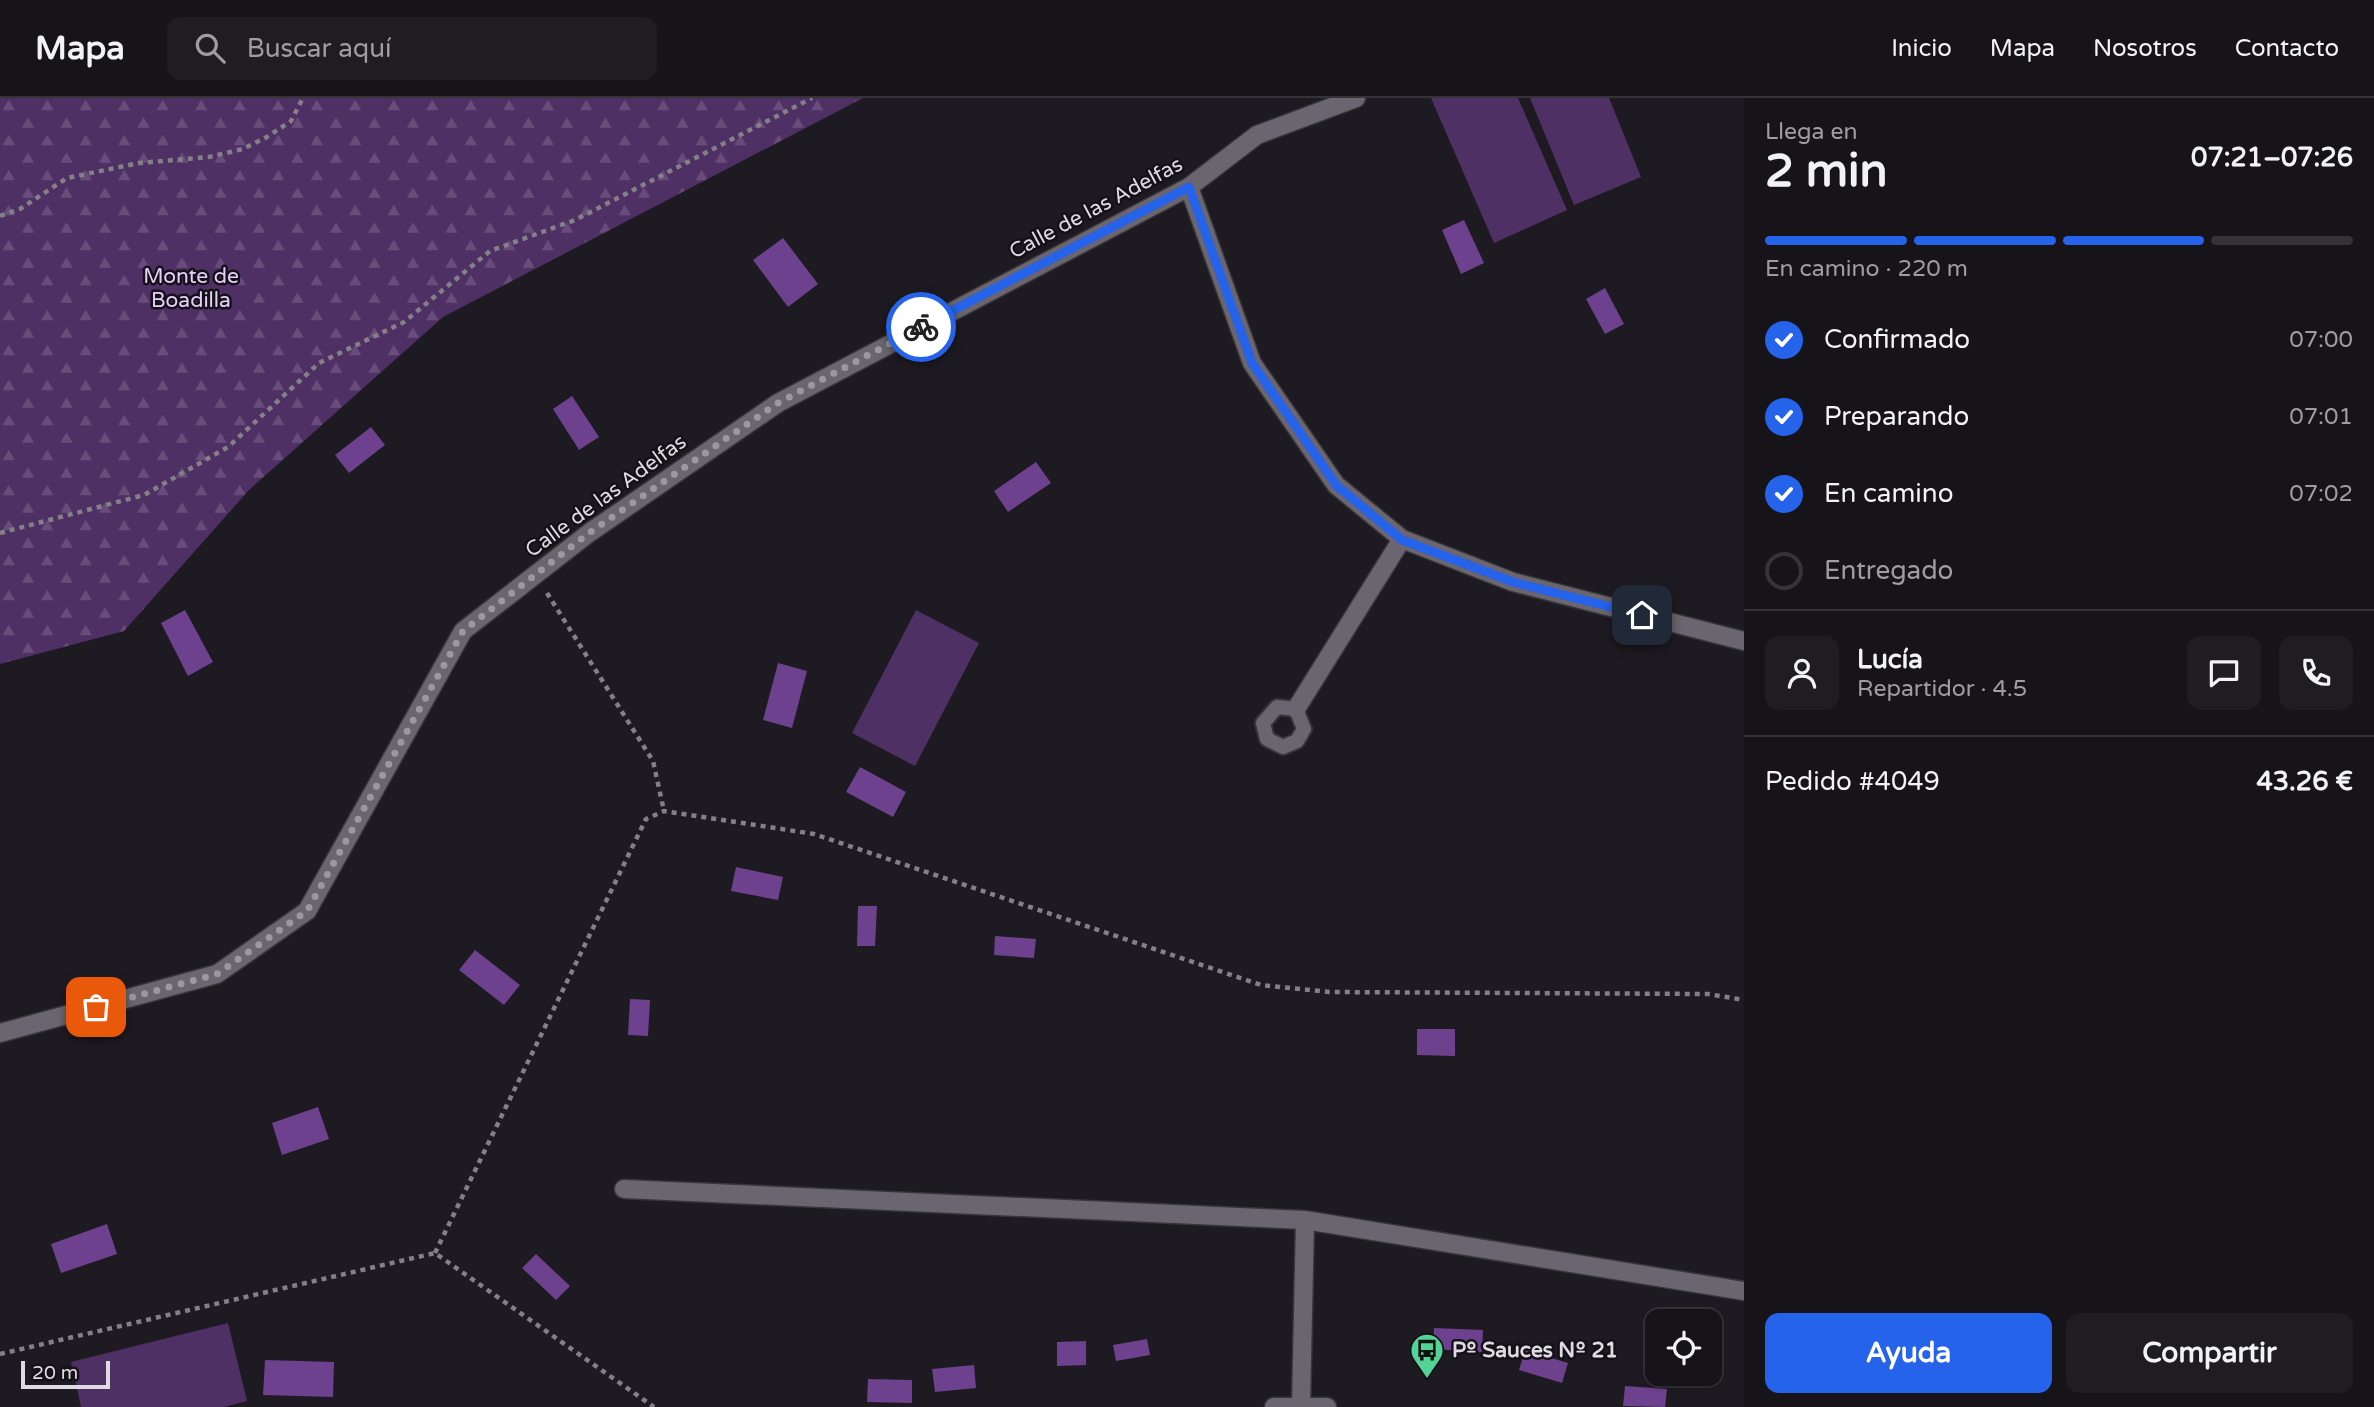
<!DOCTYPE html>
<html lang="es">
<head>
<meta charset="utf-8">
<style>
	:root { --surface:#161419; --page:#1f1d22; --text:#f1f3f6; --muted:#9e9ea2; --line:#353338; --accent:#2563eb }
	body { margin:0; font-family:"Varela Round",sans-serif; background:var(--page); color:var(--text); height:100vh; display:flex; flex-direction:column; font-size:26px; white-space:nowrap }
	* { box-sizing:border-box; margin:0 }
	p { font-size:23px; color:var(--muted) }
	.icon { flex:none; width:38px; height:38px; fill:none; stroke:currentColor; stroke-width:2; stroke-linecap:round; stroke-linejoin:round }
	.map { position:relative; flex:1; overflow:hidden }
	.panel { display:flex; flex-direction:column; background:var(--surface); width:630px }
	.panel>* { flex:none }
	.buttons { position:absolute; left:1645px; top:1211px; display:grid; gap:14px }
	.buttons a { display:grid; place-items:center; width:77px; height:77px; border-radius:14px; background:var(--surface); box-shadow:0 2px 5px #0004,0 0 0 2px var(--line); font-size:35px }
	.scale { position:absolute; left:21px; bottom:18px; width:89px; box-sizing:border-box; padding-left:7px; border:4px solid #dfdce1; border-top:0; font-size:19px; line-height:24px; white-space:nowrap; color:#dfdce1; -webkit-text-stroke:5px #151118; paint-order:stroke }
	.pin { position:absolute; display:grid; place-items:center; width:60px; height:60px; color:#fff; margin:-30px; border-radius:14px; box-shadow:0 4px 10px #0006 }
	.courier { position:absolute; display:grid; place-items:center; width:70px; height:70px; margin:-35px; border:5px solid #2563eb; border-radius:50%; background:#fff; color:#222; box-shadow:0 2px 9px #0007 }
	.overview em { font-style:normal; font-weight:800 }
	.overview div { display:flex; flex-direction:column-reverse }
	.overview { display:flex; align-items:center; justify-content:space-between; height:119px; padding:0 21px }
	h1 { font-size:46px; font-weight:800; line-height:52px }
	.bar { display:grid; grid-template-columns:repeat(4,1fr); gap:10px 7px; align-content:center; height:84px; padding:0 21px }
	.bar i { height:9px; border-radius:5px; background:var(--line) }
	.bar .on { background:var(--accent) }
	.bar p { grid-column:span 4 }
	.line { display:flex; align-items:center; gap:18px; padding:0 21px; border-top:2px solid var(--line) }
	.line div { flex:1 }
	.round { display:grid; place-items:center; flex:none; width:74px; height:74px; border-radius:14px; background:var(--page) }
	ol { padding:0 21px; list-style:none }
	li { display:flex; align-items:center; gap:21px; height:77px }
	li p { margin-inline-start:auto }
	li .icon { padding:7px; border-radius:50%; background:var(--accent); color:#fff; stroke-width:4 }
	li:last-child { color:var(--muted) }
	li i { width:38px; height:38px; border:4px solid var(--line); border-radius:50% }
	.cta { display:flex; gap:14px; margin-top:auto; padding:14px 21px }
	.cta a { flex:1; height:80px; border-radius:14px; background:var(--accent); color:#fff; font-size:28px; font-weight:800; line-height:80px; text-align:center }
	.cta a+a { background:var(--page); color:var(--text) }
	header { display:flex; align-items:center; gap:42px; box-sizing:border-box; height:98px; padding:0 35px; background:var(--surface); border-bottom:2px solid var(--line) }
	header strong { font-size:33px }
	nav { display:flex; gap:38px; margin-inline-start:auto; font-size:24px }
	.search { width:490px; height:63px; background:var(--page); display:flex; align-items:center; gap:18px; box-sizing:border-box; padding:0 24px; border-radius:14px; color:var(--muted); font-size:26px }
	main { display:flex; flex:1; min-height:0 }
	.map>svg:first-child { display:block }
</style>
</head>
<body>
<header>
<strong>Mapa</strong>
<div class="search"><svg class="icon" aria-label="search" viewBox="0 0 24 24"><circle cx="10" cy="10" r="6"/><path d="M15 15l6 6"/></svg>Buscar aquí</div>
<nav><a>Inicio</a><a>Mapa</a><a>Nosotros</a><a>Contacto</a></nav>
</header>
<main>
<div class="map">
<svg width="1744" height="1309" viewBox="0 0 1744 1309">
	<defs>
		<pattern id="forest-firs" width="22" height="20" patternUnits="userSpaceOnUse" patternTransform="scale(1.75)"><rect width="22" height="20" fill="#4f3065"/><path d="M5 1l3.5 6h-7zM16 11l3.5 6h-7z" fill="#684d7b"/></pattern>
	</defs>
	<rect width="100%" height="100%" fill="#1e1a21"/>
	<path fill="url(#forest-firs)" d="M0 0H863L443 219 249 392 124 533 0 566Z"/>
	<path fill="#4f3065" d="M1431 0H1518L1567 112 1494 145Z
		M1530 0H1609L1641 79 1574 107Z
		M916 512 979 545 915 668 852 635Z
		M228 1225 247 1303 224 1309H81L71 1264Z"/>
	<path fill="#6d418d" d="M1464 122 1484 165 1461 176 1442 132Z
		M783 140 818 186 788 209 753 162Z
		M1605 190 1624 226 1605 236 1586 201Z
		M572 298 599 339 579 352 553 311Z
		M371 329 385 347 349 375 335 357Z
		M1036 364 1051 385 1008 414 994 393Z
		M185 512 213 564 188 578 161 525Z
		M778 565 807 573 792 630 763 622Z
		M860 669 906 694 893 719 846 694Z
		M736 769 783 779 778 802 731 793Z
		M858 808H877L875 848H857Z
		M995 838 1036 841 1034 860 994 857Z
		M475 852 520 887 504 907 459 872Z
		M630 901 650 902 648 938 628 937Z
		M1417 931H1455V958L1417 957Z
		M318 1009 329 1041 282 1057 272 1025Z
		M107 1126 117 1156 61 1175 51 1146Z
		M536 1156 570 1188 556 1202 522 1170Z
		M1434 1230 1483 1232 1482 1254 1433 1251Z
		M1147 1241 1150 1257 1116 1263 1113 1247Z
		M1086 1243V1267L1057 1268V1244Z
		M1525 1252 1568 1265 1562 1285 1519 1272Z
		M265 1262 334 1264 333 1299 263 1297Z
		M974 1267 976 1290 935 1294 932 1271Z
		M868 1281 912 1282V1305L867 1304Z
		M1625 1288 1667 1291 1665 1309 1623 1308Z"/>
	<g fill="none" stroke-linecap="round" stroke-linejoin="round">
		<defs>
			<path id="lane" d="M1277 609 1296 611 1304 631 1297 643 1283 649 1267 641 1263 625Z"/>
			<path id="street" d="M1189 89 1252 265 1336 387 1402 441 1513 484 1744 543
				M1296 611 1402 441
				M0 935 217 876 307 813 463 533 589 435 778 305 1189 89 1257 37 1356 0
				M624 1091 1305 1122 1744 1193
				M1301 1308 1305 1122
				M1274 1309H1327"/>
		</defs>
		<use href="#lane" stroke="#37343a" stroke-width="18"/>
		<use href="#street" stroke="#37343a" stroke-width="21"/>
		<path stroke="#838086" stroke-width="4.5" stroke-dasharray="5 5" stroke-linecap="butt" d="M0 118 20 111 67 80 139 65 209 59 243 51 267 39 291 23 303 0
			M0 435 144 397 228 349 319 265 404 224 490 153 575 122 812 0
			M547 495 653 663 664 713
			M435 1155 646 721 664 713 814 736 1261 887 1329 894 1708 896 1744 902
			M0 1256 435 1155 654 1309"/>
		<use href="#lane" stroke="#6a656e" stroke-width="14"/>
		<use href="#street" stroke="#6a656e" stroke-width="18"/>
	</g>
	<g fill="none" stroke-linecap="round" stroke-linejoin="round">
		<path stroke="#9b989e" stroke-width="7" stroke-dasharray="0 12.6" d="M96 909 217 876 307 813 463 533 589 435 778 305 921 229"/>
		<path stroke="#2563eb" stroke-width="9" d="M921 229 1189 89 1252 265 1336 387 1402 442 1513 484 1642 517"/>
	</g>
	<defs>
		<symbol id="bus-pin" viewBox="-11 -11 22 30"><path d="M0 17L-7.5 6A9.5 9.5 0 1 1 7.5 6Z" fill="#54d396" stroke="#151118"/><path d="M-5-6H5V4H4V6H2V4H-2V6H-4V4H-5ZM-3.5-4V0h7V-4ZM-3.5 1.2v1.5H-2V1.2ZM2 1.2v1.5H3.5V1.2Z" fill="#111"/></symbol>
	</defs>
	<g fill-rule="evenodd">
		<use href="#bus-pin" x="1408" y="1233" width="38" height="52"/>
	</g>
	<g text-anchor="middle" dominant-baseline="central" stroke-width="5" stroke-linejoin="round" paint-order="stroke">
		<g font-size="21" fill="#dfdce1" stroke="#151118">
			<text transform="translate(1096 110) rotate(-28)">Calle de las Adelfas</text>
			<text transform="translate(606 398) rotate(-36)">Calle de las Adelfas</text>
		</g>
		<g font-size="21" fill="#e6cffa" stroke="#151118">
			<text x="191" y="178">Monte de<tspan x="191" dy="24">Boadilla</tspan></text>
		</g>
		<g font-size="21" font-weight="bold" fill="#dfdce1" stroke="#151118" text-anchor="start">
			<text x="1452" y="1252">Pº Sauces Nº 21</text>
		</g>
	</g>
</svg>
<div class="buttons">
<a><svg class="icon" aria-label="locate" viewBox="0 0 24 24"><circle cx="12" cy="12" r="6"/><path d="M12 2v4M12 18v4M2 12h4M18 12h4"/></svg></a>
</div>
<div class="scale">20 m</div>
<div class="pin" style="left:96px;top:909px;background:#ea580c"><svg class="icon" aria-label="bag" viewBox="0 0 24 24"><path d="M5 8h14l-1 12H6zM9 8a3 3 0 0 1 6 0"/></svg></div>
<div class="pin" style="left:1642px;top:517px;background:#1f2937"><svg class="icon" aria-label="home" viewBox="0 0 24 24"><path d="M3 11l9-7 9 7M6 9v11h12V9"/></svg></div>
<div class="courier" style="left:921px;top:229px"><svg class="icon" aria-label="bike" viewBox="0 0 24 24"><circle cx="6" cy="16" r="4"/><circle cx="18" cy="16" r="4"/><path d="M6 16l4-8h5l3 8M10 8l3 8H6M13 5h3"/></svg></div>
</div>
<section class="panel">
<div class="overview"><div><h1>2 min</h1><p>Llega en</p></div><em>07:21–07:26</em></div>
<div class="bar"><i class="on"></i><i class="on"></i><i class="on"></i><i></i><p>En camino · 220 m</p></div>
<ol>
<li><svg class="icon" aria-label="check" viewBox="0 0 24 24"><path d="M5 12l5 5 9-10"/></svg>Confirmado<p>07:00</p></li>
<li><svg class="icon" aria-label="check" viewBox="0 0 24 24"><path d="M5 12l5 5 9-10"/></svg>Preparando<p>07:01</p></li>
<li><svg class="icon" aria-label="check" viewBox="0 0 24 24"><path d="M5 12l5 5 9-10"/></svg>En camino<p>07:02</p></li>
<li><i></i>Entregado</li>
</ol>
<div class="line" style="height:126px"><a class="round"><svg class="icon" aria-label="person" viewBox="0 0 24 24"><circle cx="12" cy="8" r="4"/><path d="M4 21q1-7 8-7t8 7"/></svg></a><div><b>Lucía</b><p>Repartidor · 4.5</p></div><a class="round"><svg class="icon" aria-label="chat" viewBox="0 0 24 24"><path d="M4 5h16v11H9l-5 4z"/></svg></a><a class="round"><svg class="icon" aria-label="phone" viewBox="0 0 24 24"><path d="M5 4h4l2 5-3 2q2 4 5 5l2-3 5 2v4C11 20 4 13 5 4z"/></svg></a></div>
<div class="line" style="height:91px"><div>Pedido #4049</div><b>43.26 €</b></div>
<div class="cta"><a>Ayuda</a><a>Compartir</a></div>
</section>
</main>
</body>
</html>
